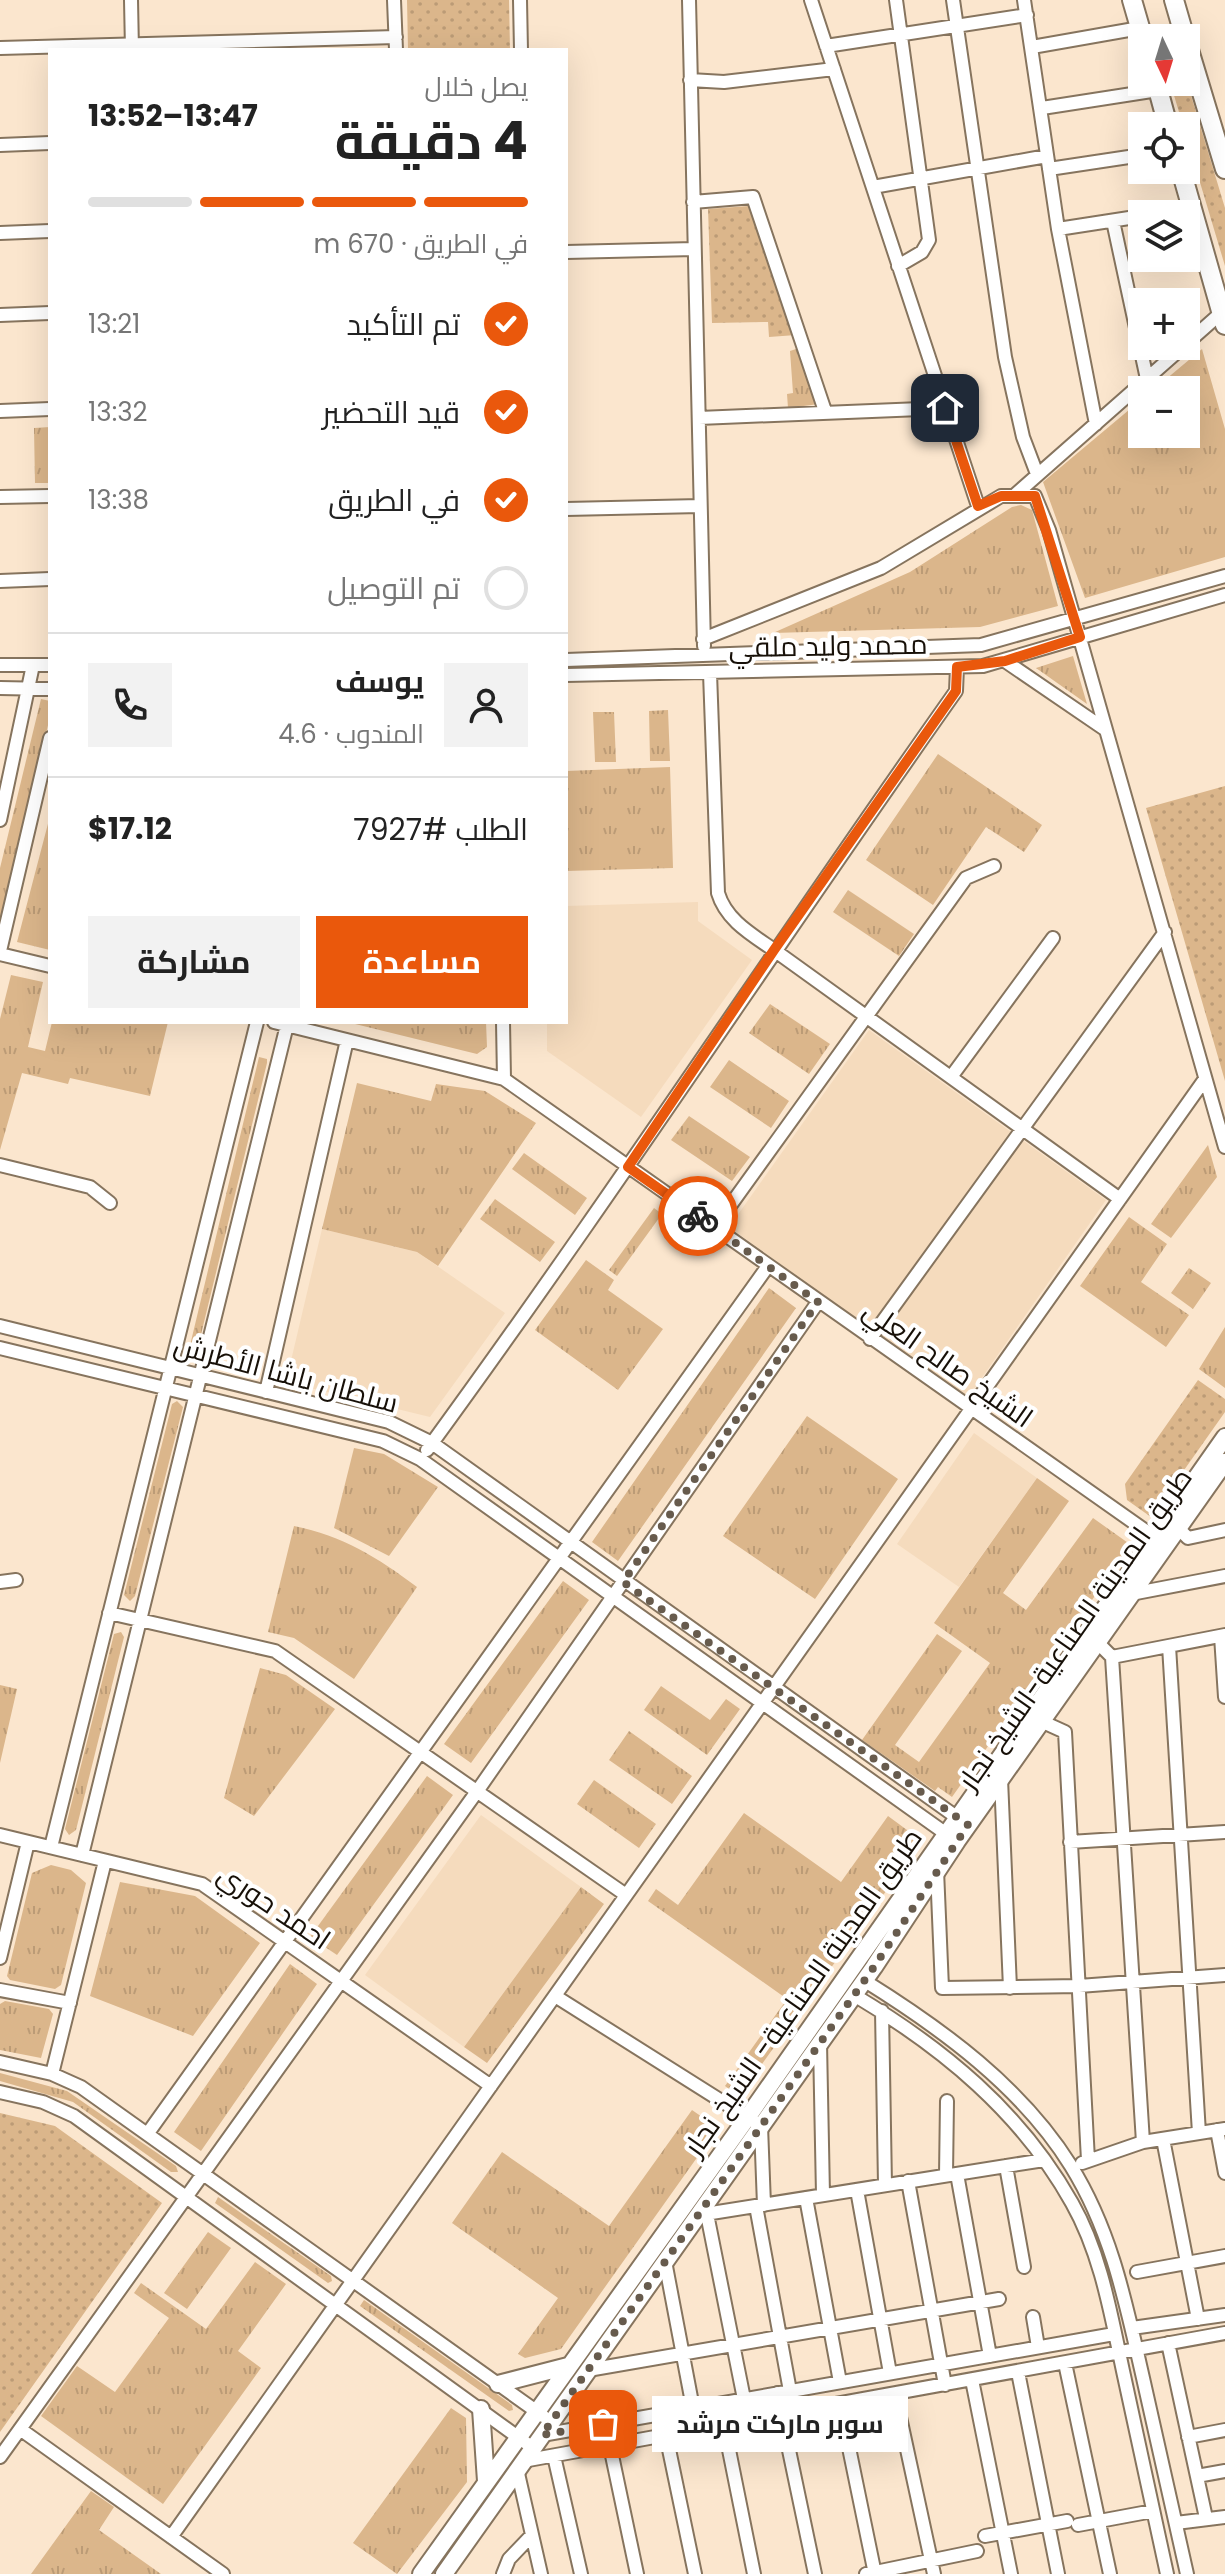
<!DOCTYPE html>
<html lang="ar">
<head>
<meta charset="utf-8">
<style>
	:root { --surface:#fff; --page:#f2f2f2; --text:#222; --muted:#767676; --line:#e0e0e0; --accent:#ea580c }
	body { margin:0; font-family:Poppins,Cairo,sans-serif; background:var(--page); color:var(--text); direction:rtl; height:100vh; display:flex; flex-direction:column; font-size:30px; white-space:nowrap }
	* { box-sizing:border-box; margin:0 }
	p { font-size:26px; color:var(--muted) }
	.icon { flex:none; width:44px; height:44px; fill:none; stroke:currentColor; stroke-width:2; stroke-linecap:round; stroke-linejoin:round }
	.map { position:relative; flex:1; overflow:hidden; direction:ltr }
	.drawer { position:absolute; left:48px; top:48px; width:520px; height:976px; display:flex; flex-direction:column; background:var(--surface); border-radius:0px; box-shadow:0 8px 32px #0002; direction:rtl }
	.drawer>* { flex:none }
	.needle { width:52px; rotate:176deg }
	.fabs { position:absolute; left:1128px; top:24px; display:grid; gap:16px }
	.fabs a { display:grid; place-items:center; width:72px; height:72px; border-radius:0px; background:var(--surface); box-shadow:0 8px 32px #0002; font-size:40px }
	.pin { position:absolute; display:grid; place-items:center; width:68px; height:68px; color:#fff; margin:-34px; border-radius:16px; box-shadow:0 4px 12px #0006 }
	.courier { position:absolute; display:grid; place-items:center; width:80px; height:80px; margin:-40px; border:6px solid #ea580c; border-radius:50%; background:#fff; color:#222; box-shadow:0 2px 10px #0007 }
	.bubble { position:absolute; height:56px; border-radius:0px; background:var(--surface); box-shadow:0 8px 32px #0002; font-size:26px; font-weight:700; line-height:56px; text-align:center; direction:rtl }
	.head em { font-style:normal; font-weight:700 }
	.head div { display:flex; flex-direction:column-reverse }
	.head { display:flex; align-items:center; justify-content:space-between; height:136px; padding:0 40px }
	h1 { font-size:52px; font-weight:700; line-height:60px }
	.bar { display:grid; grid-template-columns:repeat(4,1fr); gap:12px 8px; align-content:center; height:96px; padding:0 40px }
	.bar i { height:10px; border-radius:6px; background:var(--line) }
	.bar .current { background:var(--accent) }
	.bar p { grid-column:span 4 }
	.line { display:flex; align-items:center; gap:20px; padding:0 40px; border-top:2px solid var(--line) }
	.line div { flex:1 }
	.round { display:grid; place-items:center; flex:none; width:84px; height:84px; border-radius:0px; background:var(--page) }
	ol { padding:0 40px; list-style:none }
	li { display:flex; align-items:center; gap:24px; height:88px }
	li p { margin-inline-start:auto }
	li .icon { padding:8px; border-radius:50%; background:var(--accent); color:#fff; stroke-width:4 }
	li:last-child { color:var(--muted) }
	li i { width:44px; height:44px; border:4px solid var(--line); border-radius:50% }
	.action { display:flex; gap:16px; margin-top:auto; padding:16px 40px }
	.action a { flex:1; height:92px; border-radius:0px; background:var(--accent); color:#fff; font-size:32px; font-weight:700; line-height:92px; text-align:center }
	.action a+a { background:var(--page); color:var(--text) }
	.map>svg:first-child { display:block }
</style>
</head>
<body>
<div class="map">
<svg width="1225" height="2574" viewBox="0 0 1225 2574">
	<defs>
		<pattern id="grass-tufts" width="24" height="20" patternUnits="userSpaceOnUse" patternTransform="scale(2)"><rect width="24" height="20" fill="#dbb68b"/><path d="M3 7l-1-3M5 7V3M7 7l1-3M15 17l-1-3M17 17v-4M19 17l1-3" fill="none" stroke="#bb9b76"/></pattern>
		<pattern id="park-dots" width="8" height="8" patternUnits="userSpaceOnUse" patternTransform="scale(2)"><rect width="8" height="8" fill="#dbb68b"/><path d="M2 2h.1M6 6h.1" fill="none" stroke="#bb9b76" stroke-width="1.8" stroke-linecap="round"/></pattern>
	</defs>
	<rect width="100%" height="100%" fill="#fbe6ce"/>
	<path fill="#f5dbbd" d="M698 902V921L752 960 641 1117 547 1051V1022H566V906Z
		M869 1030 1106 1200 967 1399 729 1227Z
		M322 1229 417 1252 505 1313 430 1417 286 1382Z
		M974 1433 1037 1478 959 1587 897 1544Z
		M481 1815 581 1887 464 2047 365 1975Z"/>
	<path fill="url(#grass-tufts)" d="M802 347 819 404 788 408 787 394 793 393 790 351Z
		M1202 349 1225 429V557L1085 598 1043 482 1142 399V434H1186V390H1153Z
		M50 427V483H35L34 428Z
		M1021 505 1032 510 1058 606 980 627 773 633 910 572 1012 507Z
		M1073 656 1087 704 1036 668Z
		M41 699 50 701V717L0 925V868Z
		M668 710 670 761H650L649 711Z
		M593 712H614L616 762H595Z
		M938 754 1042 825 1024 852 986 827 933 905 866 860Z
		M670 767 673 868 566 871V771Z
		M50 816V950L17 942Z
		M848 890 914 934 899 956 833 912Z
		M11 975 43 982 28 1047 45 1051 52 1022H168L150 1096 70 1078 68 1084 22 1073 0 1150V1019Z
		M770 1004 830 1044 809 1074 749 1033Z
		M347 1022H486L487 1047 477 1054Z
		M259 1057 267 1059V1063L196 1355 187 1358Z
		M729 1060 789 1101 771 1128 710 1087Z
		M357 1083 431 1101 436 1084 485 1091 536 1123 438 1266 417 1252 322 1229Z
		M689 1116 750 1157 732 1181 671 1140Z
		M1208 1145 1217 1177 1171 1238 1151 1224Z
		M524 1153 587 1198 575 1215 512 1169Z
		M495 1199 555 1242 540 1262 480 1219Z
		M654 1208 662 1214 617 1276 609 1270Z
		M1129 1217 1167 1244 1141 1282 1189 1315 1166 1347 1080 1286Z
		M586 1260 614 1280 608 1290 663 1329 618 1390 535 1330Z
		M1189 1268 1211 1283 1193 1309 1171 1293Z
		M769 1288 796 1308 618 1561 592 1542Z
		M1225 1327V1388L1199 1369Z
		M177 1401 183 1407 135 1596 130 1601 124 1595 172 1404Z
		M807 1416 898 1479 815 1599 723 1536Z
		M354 1448 384 1454 438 1487 389 1556 334 1528Z
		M1037 1478 1069 1501 1003 1593 1026 1610 1093 1518 1131 1545 952 1797 938 1787 935 1791 862 1740 937 1634 962 1651 895 1745 919 1762 990 1663 934 1623Z
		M294 1526C343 1536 377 1557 417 1587L354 1679 294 1638 268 1632Z
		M563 1581 589 1600 471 1763 444 1744Z
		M121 1632 124 1637 76 1830 69 1835 65 1829 114 1634Z
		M260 1668 286 1675 335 1709 254 1816 224 1798Z
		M0 1685 17 1689 0 1763Z
		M661 1686 710 1720 726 1699 740 1709 707 1755 644 1710Z
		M629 1731 692 1776 672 1804 609 1760Z
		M427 1776 453 1795 337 1955 310 1937Z
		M594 1780 656 1824 639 1848 577 1804Z
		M744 1813 841 1882 888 1816 922 1841 739 2096 725 2086 787 1999 648 1901 656 1889 678 1905Z
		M51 1865 71 1870 86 1883 61 1985 55 1989 10 1980 7 1976 32 1873Z
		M120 1882 195 1896 260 1943 193 2036 90 1996Z
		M581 1887 604 1904 487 2063 464 2047Z
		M290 1964 317 1984 201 2151 174 2132Z
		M5 2001 49 2009 53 2014 41 2058 0 2050V2004Z
		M0 2073 67 2091 176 2166 178 2172H171L73 2102 0 2081Z
		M692 2110 718 2128 561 2349 525 2358 518 2354 558 2298 452 2223 502 2152 609 2226Z
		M218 2197 331 2276 332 2281 328 2283 215 2203Z
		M208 2232 231 2248 187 2309 164 2293Z
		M255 2262 286 2284 238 2351 261 2368 163 2504 41 2416 77 2366 115 2392 169 2318 134 2293 141 2283 206 2329Z
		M364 2300 512 2405 513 2410 509 2411 360 2306Z
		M451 2408 466 2418 467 2482 397 2574 353 2543Z
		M91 2491 114 2507 99 2530 161 2574H31Z"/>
	<path fill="url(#park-dots)" d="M407 0H509L510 50H408Z
		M1186 79 1225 208V266L1170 82H1186Z
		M749 206 753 210 796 335 769 337 768 322 712 323 708 209Z
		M1225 786V1081L1146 808Z
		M1198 1380 1225 1399V1412L1151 1517 1127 1500 1125 1484Z
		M0 2113 55 2126 162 2203 0 2432Z"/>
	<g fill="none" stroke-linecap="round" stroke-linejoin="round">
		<defs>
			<path id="minor" d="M131 0 132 50
				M394 0 396 50
				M520 0 521 50
				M689 0 704 646
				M811 0 978 506
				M896 0 929 240 922 252 898 266
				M953 0 1005 357 1023 437 1037 474
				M1024 0 1058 229 1096 424
				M826 46 1027 15
				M1032 47 1140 28
				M0 48 396 37
				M690 80 724 82 834 69
				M1042 108 1158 90
				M0 145 50 143
				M1049 169 1142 155
				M873 187 1047 156
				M693 202 753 197 825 411
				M1158 214H1182
				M1113 221 1147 379
				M1058 229 1142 216
				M0 233 50 231
				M566 252 694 249
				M0 315 50 313
				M1186 344 1221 313
				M0 411 50 409
				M699 418 945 408
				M1016 494 1184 346
				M0 497 50 496
				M566 509 700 506
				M0 581 50 579
				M703 639 881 568 1001 496H1035L1049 530 1225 1147
				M566 660 981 645 1225 576
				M1005 661 1106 730
				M0 665H50
				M710 673 718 893C726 920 751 934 774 950L1120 1199
				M566 675 983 666 1225 595
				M0 688 50 689
				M0 820 33 665
				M0 951 50 738
				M0 954 50 966
				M274 1022 504 1079 1160 1541
				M503 1022 504 1079
				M951 1077 1053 938
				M0 1165 90 1187 110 1203
				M714 1228 966 878 994 866
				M0 1326 389 1422 432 1443 962 1821
				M870 1339 1165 932
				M0 1348 383 1441 420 1459 952 1838
				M266 1392 347 1040
				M427 1450C609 1201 778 943 956 691L957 667
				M1178 1528 1188 1538 1225 1530
				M0 1582 16 1580
				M1131 1594 1225 1576
				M109 1613 275 1651 626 1895
				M1221 1636 1225 1697
				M1097 1642 1112 1657 1143 2142
				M1169 1646 1199 2133
				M1112 1657 1225 1635
				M1043 1722 1065 1732 1088 2160
				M1001 1779 1010 1988
				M0 1835 202 1884 491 2086
				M1070 1842 1225 1832
				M51 1847 257 1022
				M82 1855 287 1025
				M937 1870 942 1988 1079 1986 1225 1975
				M0 1958 28 1842
				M865 1981C942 2029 1022 2087 1071 2166 1112 2232 1126 2304 1143 2378 1158 2443 1172 2509 1187 2574
				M0 1990 70 2003
				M854 1995C943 2048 1021 2112 1072 2203 1101 2254 1111 2315 1123 2371 1138 2439 1152 2506 1167 2574
				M555 1996 761 2126 764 2205
				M882 2011 885 2185
				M820 2043 823 2195
				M0 2062 52 2074 81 2087 543 2416
				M52 2074 105 1861
				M0 2092 43 2102 74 2116 533 2448
				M1217 2130 1225 2173
				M148 2133 768 1266
				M1163 2139 1198 2319
				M1082 2163 1143 2142 1225 2129
				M1006 2166 1024 2267
				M957 2174 990 2356
				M946 2175 947 2101
				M908 2181 945 2385
				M857 2190 890 2373
				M806 2198 840 2382
				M756 2206 790 2391
				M707 2214 744 2399
				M699 2215 1044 2160
				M665 2261 693 2408
				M1137 2272 1225 2256
				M1033 2317 1038 2347
				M1132 2328 1225 2315
				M1168 2343 1206 2518
				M1065 2363 1110 2574
				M588 2370 999 2299
				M1018 2372 1058 2574
				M972 2380 1011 2574
				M777 2393 815 2574
				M895 2394 934 2574
				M840 2404 875 2574
				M724 2425 754 2574
				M20 2429 223 2574
				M542 2435 1114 2334
				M666 2435 695 2574
				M1188 2437 1225 2430
				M610 2446 637 2574
				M554 2456 581 2574
				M0 2457 478 1790 818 1302
				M523 2461 1225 2333
				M517 2469 541 2574
				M1197 2476 1225 2471
				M1176 2523 1225 2517
				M1078 2525 1153 2511
				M985 2536 1067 2521
				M171 2537 1205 1079
				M503 2574 509 2559 532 2535
				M866 2574 977 2551"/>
			<path id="major" d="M498 2384 568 2366
				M481 2409 486 2481
				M421 2574 747 2118 1225 1437
				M444 2574 874 1967 957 1841 1225 1462"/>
			<path id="highway" d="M1132 0 1143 38
				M1174 0 1185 38
				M1186 40 1225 169
				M1156 82 1168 126
				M1181 170 1225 325"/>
		</defs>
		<use href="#minor" stroke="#86745e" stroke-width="16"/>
		<use href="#major" stroke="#86745e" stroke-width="20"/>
		<use href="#highway" stroke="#86745e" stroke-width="22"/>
		<use href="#minor" stroke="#fff" stroke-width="12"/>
		<use href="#major" stroke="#fff" stroke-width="16"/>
		<use href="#highway" stroke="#fff" stroke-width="18"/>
	</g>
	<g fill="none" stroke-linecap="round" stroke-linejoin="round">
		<path stroke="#675b4d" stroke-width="8" stroke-dasharray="0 14.4" d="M603 2424 542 2435 874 1967 968 1825 623 1582 818 1302 698 1216"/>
		<path stroke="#ea580c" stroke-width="10" d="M698 1216 628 1167 774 950 956 691 957 667 1005 661 1080 637 1035 496H1001L978 506 945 408"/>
	</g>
	<g text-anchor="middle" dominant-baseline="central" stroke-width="8" stroke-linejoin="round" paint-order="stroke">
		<g font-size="28" fill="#171008" stroke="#fff">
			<text transform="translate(828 646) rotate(-1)">محمد وليد ملقي</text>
			<text transform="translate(948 1364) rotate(35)">الشيخ صالح العلي</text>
			<text transform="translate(286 1374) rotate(15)">سلطان باشا الأطرش</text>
			<text transform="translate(1075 1629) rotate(-55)">طريق المدينة الصناعية-الشيخ نجار</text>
			<text transform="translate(274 1907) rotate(34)">احمد حوري</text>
			<text transform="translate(803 1992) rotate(-55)">طريق المدينة الصناعية- الشيخ نجار</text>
		</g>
	</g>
</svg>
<div class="fabs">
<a><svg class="needle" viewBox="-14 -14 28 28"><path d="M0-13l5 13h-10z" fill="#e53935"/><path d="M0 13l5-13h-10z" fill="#767676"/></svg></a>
<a><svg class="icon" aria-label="locate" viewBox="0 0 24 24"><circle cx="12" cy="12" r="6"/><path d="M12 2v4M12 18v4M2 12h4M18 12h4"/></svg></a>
<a><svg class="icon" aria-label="layers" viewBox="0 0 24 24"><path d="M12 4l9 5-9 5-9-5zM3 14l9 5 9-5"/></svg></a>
<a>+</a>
<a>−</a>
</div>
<div class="pin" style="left:603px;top:2424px;background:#ea580c"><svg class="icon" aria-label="bag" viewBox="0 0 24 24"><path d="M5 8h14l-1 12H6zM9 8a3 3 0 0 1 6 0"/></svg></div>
<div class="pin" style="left:945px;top:408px;background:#1f2937"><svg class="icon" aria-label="home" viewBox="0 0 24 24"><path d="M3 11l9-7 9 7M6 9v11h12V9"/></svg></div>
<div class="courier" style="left:698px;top:1216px"><svg class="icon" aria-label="bike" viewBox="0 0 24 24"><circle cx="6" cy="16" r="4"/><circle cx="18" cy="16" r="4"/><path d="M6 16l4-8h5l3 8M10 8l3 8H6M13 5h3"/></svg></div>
<div class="bubble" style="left:652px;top:2396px;width:256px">سوبر ماركت مرشد</div>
<section class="drawer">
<div class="head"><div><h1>4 دقيقة</h1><p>يصل خلال</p></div><em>13:47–13:52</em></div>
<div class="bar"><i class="current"></i><i class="current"></i><i class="current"></i><i></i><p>في الطريق · 670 m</p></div>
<ol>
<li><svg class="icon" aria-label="check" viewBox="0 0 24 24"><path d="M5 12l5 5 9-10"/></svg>تم التأكيد<p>13:21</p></li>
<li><svg class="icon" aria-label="check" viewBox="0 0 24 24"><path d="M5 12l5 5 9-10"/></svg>قيد التحضير<p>13:32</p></li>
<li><svg class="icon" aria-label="check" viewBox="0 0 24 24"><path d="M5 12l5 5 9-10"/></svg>في الطريق<p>13:38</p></li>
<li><i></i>تم التوصيل</li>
</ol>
<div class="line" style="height:144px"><a class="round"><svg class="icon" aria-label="person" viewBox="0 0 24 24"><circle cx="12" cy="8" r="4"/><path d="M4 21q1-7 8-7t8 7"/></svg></a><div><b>يوسف</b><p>المندوب · 4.6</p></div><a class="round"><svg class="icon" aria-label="phone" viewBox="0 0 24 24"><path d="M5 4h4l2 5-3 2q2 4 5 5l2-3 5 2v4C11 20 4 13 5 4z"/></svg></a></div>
<div class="line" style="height:104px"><div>الطلب #7927</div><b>$17.12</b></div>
<div class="action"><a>مساعدة</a><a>مشاركة</a></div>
</section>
</div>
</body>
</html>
